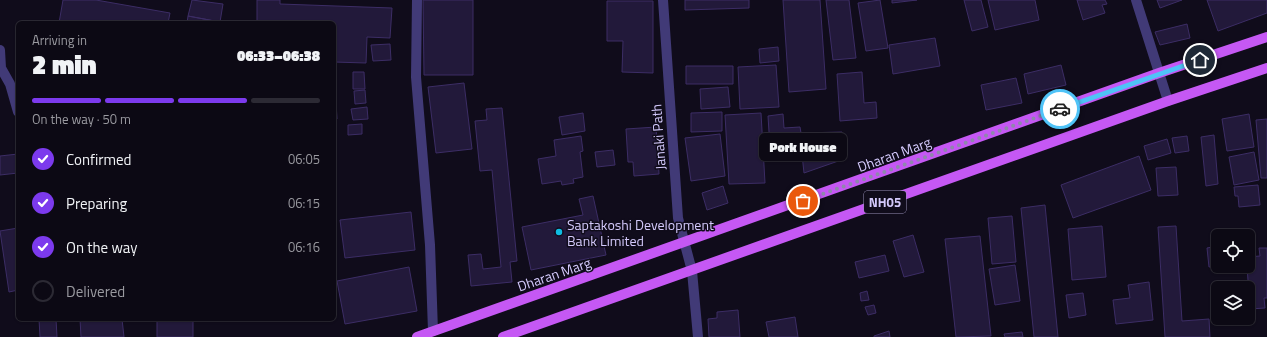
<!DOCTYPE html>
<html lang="en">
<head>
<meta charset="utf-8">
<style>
	:root { --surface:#0c0914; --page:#15121d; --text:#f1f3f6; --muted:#9a9aa0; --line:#2c2a34; --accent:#7c3aed }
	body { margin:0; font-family:"Titillium Web",sans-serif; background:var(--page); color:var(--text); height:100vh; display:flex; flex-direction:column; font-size:15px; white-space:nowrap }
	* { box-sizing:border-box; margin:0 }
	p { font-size:13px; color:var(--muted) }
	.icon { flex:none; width:22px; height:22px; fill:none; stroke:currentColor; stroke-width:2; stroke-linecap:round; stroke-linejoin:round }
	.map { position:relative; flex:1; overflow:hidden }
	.panel { position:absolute; left:16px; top:21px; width:320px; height:300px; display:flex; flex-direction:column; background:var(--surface); border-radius:6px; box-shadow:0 1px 3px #0004,0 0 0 1px var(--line) }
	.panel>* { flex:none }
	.fabs { position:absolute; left:1211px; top:229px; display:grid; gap:8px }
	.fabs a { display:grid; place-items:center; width:44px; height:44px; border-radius:6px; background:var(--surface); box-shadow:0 1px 3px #0004,0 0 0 1px var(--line); font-size:20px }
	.pin { position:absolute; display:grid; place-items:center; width:34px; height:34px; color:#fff; margin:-17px; border:2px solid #fff; border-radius:50%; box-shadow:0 1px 4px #0007 }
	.courier { position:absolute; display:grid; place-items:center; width:40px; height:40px; margin:-20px; border:3px solid #4fc3f7; border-radius:50%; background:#fff; color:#222; box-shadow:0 1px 5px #0007 }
	.bubble { position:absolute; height:28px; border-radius:6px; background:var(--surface); box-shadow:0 1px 3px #0004,0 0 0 1px var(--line); font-size:13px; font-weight:800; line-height:28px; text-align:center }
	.headline em { font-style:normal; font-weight:800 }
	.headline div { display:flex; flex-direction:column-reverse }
	.headline { display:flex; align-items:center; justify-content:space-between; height:68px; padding:0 16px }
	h1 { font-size:26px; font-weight:800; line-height:30px }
	.bar { display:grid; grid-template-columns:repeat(4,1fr); gap:6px 4px; align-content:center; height:48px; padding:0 16px }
	.bar i { height:5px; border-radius:3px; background:var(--line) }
	.bar .active { background:var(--accent) }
	.bar p { grid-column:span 4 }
	ol { padding:0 16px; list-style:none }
	li { display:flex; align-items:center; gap:12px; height:44px }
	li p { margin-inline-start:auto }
	li .icon { padding:4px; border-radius:50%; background:var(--accent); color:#fff; stroke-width:4 }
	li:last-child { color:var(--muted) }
	li i { width:22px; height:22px; border:2px solid var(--line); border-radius:50% }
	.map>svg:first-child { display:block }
</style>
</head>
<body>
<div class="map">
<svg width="1267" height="337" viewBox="0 0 1267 337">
	<rect width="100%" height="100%" fill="#100c1b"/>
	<path fill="#22193a" stroke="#3c2d65" d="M63 0H96L170 13 168 23H59Z
		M192 0 223 4 220 22 188 16Z
		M257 0H280V4L392 8 390 38 367 37 366 63 334 62V23H257Z
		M423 0H473V75H424Z
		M685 0H749V8L685 10Z
		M783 0H820L826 89 789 92Z
		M826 0H849L856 58 833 60Z
		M880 0 888 48 866 51 858 3Z
		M892 0H917L892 3Z
		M964 0H981L988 27 972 31Z
		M988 0H1035L1039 20 995 30Z
		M1077 0H1105L1107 4 1102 5 1105 13 1083 20Z
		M1157 0H1182L1160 8Z
		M1207 0H1267V13L1218 31Z
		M607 1H653V73L622 72 623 41H607Z
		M188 16 220 22 224 23H187Z
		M1187 24 1190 38 1160 45 1155 32Z
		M935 38 940 66 893 74 889 45Z
		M390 44 391 60 373 61 371 45Z
		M778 47 779 61 760 63 759 49Z
		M776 65 779 107 740 109 738 67Z
		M1061 65 1066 85 1028 94 1024 74Z
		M686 66H733V84H686Z
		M353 72H364L365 89H353Z
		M862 72 864 103 876 102 877 118 840 121 837 74Z
		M1016 78 1022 103 986 110 981 85Z
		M464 83 472 149 436 153 428 87Z
		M728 87 730 107 701 109 700 89Z
		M365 90 366 103 355 104 354 91Z
		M334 102H336L337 119H334Z
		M367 107 368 119 353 120 351 109Z
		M502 108 517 261 510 262 512 282 471 286 468 255 481 254 483 269 501 267 492 170 480 171 475 121 487 120 486 109Z
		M722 112V131L691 132V113Z
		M583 113 585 131 562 135 559 117Z
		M761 113 765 183 729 184 725 115Z
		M783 114 784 128 800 127 801 133 842 132 844 159 804 173 801 145 770 148 768 116Z
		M1249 114 1254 147 1227 151 1222 119Z
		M1267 119V178H1261L1256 120Z
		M362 124V134L348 135V125Z
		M656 127 659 174 634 176 633 162H628L626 129Z
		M720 134 725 176 691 181 685 138Z
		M1214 135 1218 184 1206 186 1201 137Z
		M581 136 583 151 580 152 583 177 573 179 574 183 562 185 561 181 542 184 538 159 556 156 554 140Z
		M1187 136 1189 151 1175 153 1172 138Z
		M1167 139 1171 153 1148 160 1144 146Z
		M613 150 615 165 597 167 595 152Z
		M1254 152 1259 180 1234 185 1229 157Z
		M18 154V173L0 175V156Z
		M1139 156 1151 190 1073 218 1061 185Z
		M1176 167 1178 195 1158 196 1156 168Z
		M1258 185 1260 205 1239 207 1238 196H1235L1234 187Z
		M723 186 728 203 707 210 702 193Z
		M593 196 606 255 531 270 522 227 583 215 579 199Z
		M1045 205 1058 337H1034L1021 208Z
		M411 212 415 250 345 258 340 220Z
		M1012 216 1016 262 992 264 988 218Z
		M1102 226 1106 277 1072 280 1068 229Z
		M1176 226 1182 321 1209 319 1210 337H1165L1158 227Z
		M18 228V290L9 292 0 231Z
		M913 235 924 272 904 277 893 241Z
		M980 236 991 336 956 337 945 239Z
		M1218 236V266H1221L1209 267 1207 248 1212 247 1211 237Z
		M1259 248H1267V298H1264L1265 308 1250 309 1247 266 1248 257 1260 256Z
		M885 255 889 271 859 278 855 262Z
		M1015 265 1020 301 995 305 989 269Z
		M409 267 417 311 345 324 337 281Z
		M1149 282 1153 320 1116 324 1113 300 1130 298 1128 285Z
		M867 291 869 300 861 301 860 293Z
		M1083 293 1086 315 1069 318 1066 295Z
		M874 305 876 313 868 315 865 307Z
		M738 310 740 337H709L708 319 717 318V312Z
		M795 317 798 337H769L766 322Z
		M39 319H56L57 337H40Z
		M80 319H122L124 337H81Z
		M157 319H193V337H157Z
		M889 331 890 337H874V336Z
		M1022 332 1023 337H1005L1004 334Z"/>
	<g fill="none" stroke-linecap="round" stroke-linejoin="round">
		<path stroke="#413a77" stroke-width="10" d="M417 0 416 77 430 245 433 331
			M663 0 678 218 692 271 698 337
			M1136 0 1168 101
			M0 50 1 68 10 84 18 112"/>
		<path stroke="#c558f4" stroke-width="10" d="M417 337 1159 73 1267 37
			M503 337 1168 101 1267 68"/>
	</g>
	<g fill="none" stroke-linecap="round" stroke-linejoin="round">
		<path stroke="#8f87ad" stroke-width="4" stroke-dasharray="0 7.2" d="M803 201 1060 109"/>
		<path stroke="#4fc3f7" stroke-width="5" d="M1060 109 1200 60"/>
	</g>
	<circle fill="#0fbde2" stroke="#100c1b" stroke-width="1.5" cx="559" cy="232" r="4"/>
	<g text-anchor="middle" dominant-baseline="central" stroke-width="3" stroke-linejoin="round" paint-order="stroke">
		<rect fill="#100c1b" stroke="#9890b8" stroke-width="1" x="864" y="191" width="42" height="22" rx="3"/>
		<g font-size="13" font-weight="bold" fill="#d3c9fb">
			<text x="885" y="202">NH05</text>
		</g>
		<g font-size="14" fill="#d3c9fb" stroke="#100c1b">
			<text transform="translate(658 137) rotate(-94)">Janaki Path</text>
			<text transform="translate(894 154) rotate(-20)">Dharan Marg</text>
			<text transform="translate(554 274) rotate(-19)">Dharan Marg</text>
		</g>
		<g font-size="14" fill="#d3c9fb" stroke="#100c1b" text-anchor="start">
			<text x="567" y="224">Saptakoshi Development<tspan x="567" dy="16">Bank Limited</tspan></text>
		</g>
	</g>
</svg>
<div class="fabs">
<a><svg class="icon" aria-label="locate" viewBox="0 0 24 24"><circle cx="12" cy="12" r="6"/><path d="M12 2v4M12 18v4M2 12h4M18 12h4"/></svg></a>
<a><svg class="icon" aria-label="layers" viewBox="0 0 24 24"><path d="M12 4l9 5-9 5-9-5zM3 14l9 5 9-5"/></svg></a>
</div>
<div class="pin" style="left:803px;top:201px;background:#ea580c"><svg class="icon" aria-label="bag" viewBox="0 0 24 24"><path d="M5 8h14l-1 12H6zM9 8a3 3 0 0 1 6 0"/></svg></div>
<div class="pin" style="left:1200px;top:60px;background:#1f2937"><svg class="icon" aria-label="home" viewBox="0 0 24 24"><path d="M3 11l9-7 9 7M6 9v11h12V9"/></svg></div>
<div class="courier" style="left:1060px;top:109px"><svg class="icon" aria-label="car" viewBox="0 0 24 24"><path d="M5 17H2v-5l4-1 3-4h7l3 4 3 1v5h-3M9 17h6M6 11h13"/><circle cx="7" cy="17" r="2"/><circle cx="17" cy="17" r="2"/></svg></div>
<div class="bubble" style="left:759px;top:133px;width:88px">Pork House</div>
<section class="panel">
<div class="headline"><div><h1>2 min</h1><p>Arriving in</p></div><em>06:33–06:38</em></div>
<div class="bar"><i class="active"></i><i class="active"></i><i class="active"></i><i></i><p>On the way · 50 m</p></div>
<ol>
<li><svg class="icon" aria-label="check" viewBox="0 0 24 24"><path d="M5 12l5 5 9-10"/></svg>Confirmed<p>06:05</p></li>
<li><svg class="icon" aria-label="check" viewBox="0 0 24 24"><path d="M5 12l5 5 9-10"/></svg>Preparing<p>06:15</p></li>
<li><svg class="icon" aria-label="check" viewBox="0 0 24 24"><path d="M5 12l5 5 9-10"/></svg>On the way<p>06:16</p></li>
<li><i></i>Delivered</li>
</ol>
</section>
</div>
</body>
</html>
